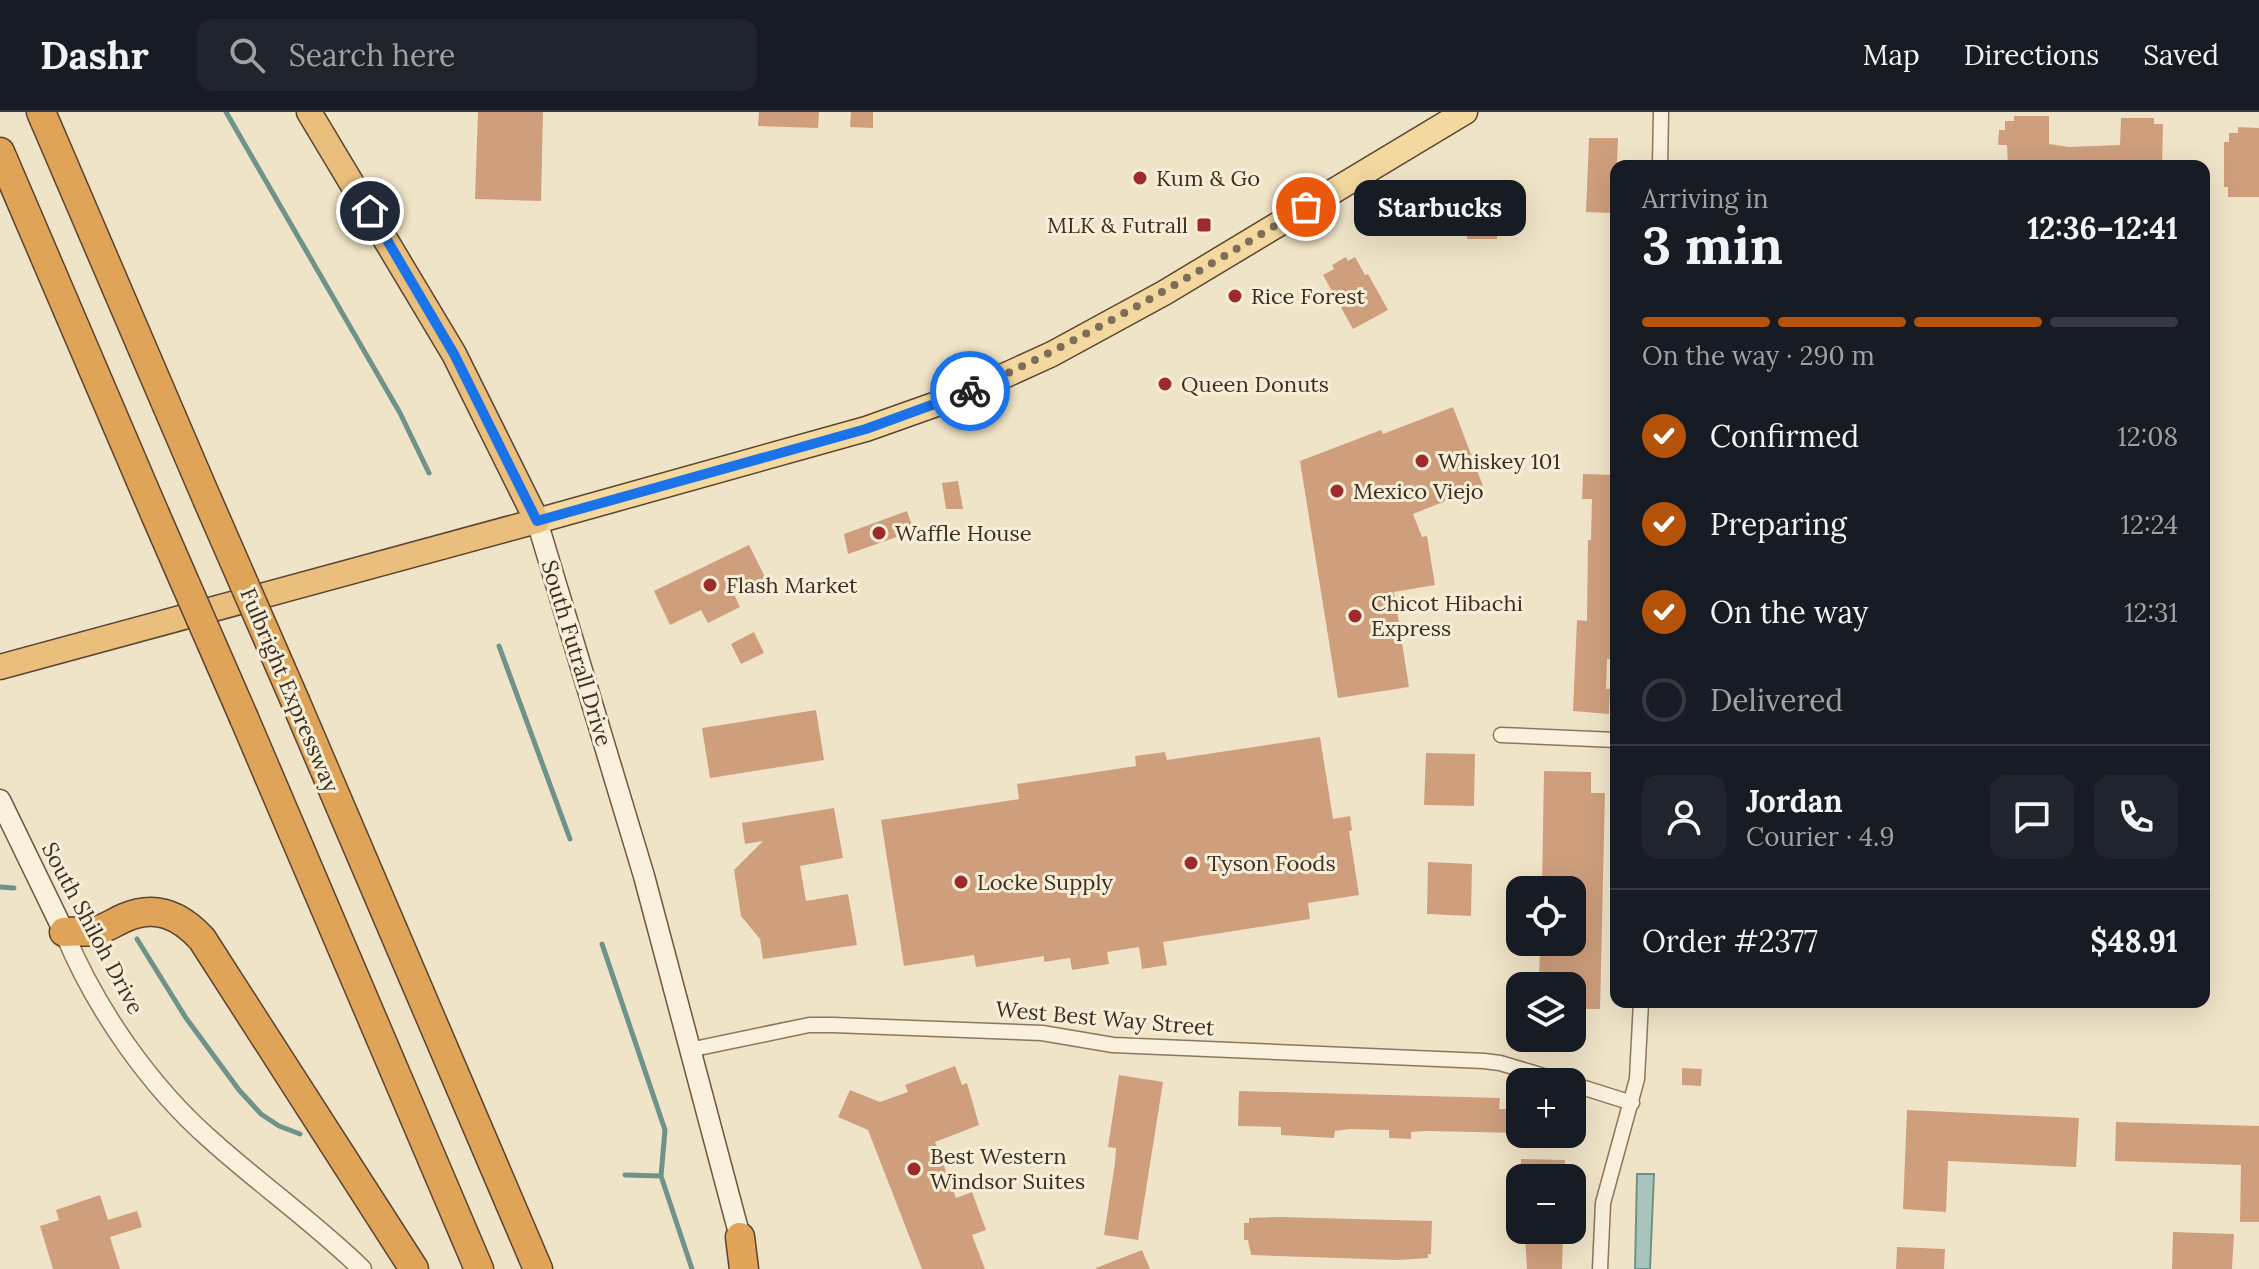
<!DOCTYPE html>
<html lang="en">
<head>
<meta charset="utf-8">
<style>
	:root { --surface:#171b24; --page:#20242c; --text:#f1f3f6; --muted:#9ea1a6; --line:#363941; --accent:#b45309 }
	body { margin:0; font-family:Lora,serif; background:var(--page); color:var(--text); height:100vh; display:flex; flex-direction:column; font-size:30px; white-space:nowrap }
	* { box-sizing:border-box; margin:0 }
	p { font-size:26px; color:var(--muted) }
	.icon { flex:none; width:44px; height:44px; fill:none; stroke:currentColor; stroke-width:2; stroke-linecap:round; stroke-linejoin:round }
	.map { position:relative; flex:1; overflow:hidden }
	.drawer { position:absolute; left:1610px; top:48px; width:600px; height:848px; display:flex; flex-direction:column; background:var(--surface); border-radius:16px; box-shadow:0 8px 32px #0002 }
	.drawer>* { flex:none }
	.fabs { position:absolute; left:1506px; top:764px; display:grid; gap:16px }
	.fabs a { display:grid; place-items:center; width:80px; height:80px; border-radius:16px; background:var(--surface); box-shadow:0 8px 32px #0002; font-size:40px }
	.pin { position:absolute; display:grid; place-items:center; width:68px; height:68px; color:#fff; margin:-34px; border:4px solid #fff; border-radius:50%; box-shadow:0 2px 8px #0007 }
	.courier { position:absolute; display:grid; place-items:center; width:80px; height:80px; margin:-40px; border:6px solid #1a73e8; border-radius:50%; background:#fff; color:#222; box-shadow:0 2px 10px #0007 }
	.bubble { position:absolute; height:56px; border-radius:16px; background:var(--surface); box-shadow:0 8px 32px #0002; font-size:26px; font-weight:700; line-height:56px; text-align:center }
	.overview em { font-style:normal; font-weight:700 }
	.overview div { display:flex; flex-direction:column-reverse }
	.overview { display:flex; align-items:center; justify-content:space-between; height:136px; padding:0 32px }
	h1 { font-size:52px; font-weight:700; line-height:60px }
	.bar { display:grid; grid-template-columns:repeat(4,1fr); gap:12px 8px; align-content:center; height:96px; padding:0 32px }
	.bar i { height:10px; border-radius:6px; background:var(--line) }
	.bar .current { background:var(--accent) }
	.bar p { grid-column:span 4 }
	.line { display:flex; align-items:center; gap:20px; padding:0 32px; border-top:2px solid var(--line) }
	.line div { flex:1 }
	.round { display:grid; place-items:center; flex:none; width:84px; height:84px; border-radius:16px; background:var(--page) }
	ol { padding:0 32px; list-style:none }
	li { display:flex; align-items:center; gap:24px; height:88px }
	li p { margin-inline-start:auto }
	li .icon { padding:8px; border-radius:50%; background:var(--accent); color:#fff; stroke-width:4 }
	li:last-child { color:var(--muted) }
	li i { width:44px; height:44px; border:4px solid var(--line); border-radius:50% }
	header { display:flex; align-items:center; gap:48px; box-sizing:border-box; height:112px; padding:0 40px; background:var(--surface); border-bottom:2px solid var(--line) }
	header strong { font-size:38px }
	nav { display:flex; gap:44px; margin-inline-start:auto; font-size:28px }
	.search { width:560px; height:72px; background:var(--page); display:flex; align-items:center; gap:20px; box-sizing:border-box; padding:0 28px; border-radius:16px; color:var(--muted); font-size:30px }
	.map>svg:first-child { display:block }
</style>
</head>
<body>
<header>
<strong>Dashr</strong>
<div class="search"><svg class="icon" aria-label="search" viewBox="0 0 24 24"><circle cx="10" cy="10" r="6"/><path d="M15 15l6 6"/></svg>Search here</div>
<nav><a>Map</a><a>Directions</a><a>Saved</a></nav>
</header>
<div class="map">
<svg width="2259" height="1157" viewBox="0 0 2259 1157">
	<rect width="100%" height="100%" fill="#f0e4c8"/>
	<path fill="#a9c4bc" stroke="#6f938a" stroke-width="2" d="M1637 1062H1654L1650 1157H1635Z"/>
	<g fill="none" stroke-linecap="round" stroke-linejoin="round">
		<path stroke="#6f938a" stroke-width="5" d="M226 0 400 301 429 361
			M499 534 570 727
			M0 775 14 776
			M137 827 186 906 239 978 261 1002 279 1014 300 1022
			M602 832 665 1018 661 1064 692 1157
			M625 1063 661 1064"/>
	</g>
	<path fill="#cf9f7d" d="M478 0H543L541 89 475 87Z
		M759 0H819L818 16 758 14Z
		M851 0H873V16L850 15Z
		M2014 4H2049V32L2069 35 2120 33 2121 6H2154V12H2163L2162 54H2008L2007 33H1998L1999 18H2005V9H2014Z
		M2238 15 2259 16V85H2228V75H2224V30H2229V21H2238Z
		M1589 26H1618L1615 101 1586 100Z
		M1468 69 1498 70 1497 127H1467Z
		M1346 145 1348 149 1355 145 1365 163 1368 162 1388 198 1353 217 1323 163 1334 157 1332 153Z
		M1453 295 1483 374 1413 402 1422 425 1427 424 1435 473 1394 480 1409 575 1338 586 1300 349 1381 318 1383 322Z
		M1583 362 1616 363 1614 495 1612 547H1607L1606 577H1610L1609 602 1573 599 1577 508 1587 509 1588 428H1591L1592 387H1582Z
		M958 369 963 397H946L942 371Z
		M907 399 914 419 848 442 844 422Z
		M749 433 766 467 734 482 740 495 708 511 701 498 670 513 654 479Z
		M754 520 764 541 741 552 731 532Z
		M816 598 824 648 710 666 702 616Z
		M1320 625 1333 707 1350 704 1352 718 1349 719 1359 783 1308 791 1310 807 1163 830 1167 853 1142 857 1139 835 1107 840 1109 852 1072 858 1070 846 1044 850V844L976 855 974 843 904 854 881 708 1019 687 1017 672 1136 654 1135 644 1165 640 1167 648Z
		M1426 641 1475 642 1474 694 1424 693Z
		M1544 659 1591 660V681H1605L1600 897H1572V874H1539L1540 830H1572V776H1542Z
		M834 696 843 746 800 754 806 789 848 782 857 833 763 847 760 827 741 804 734 758 763 729 745 732 742 711Z
		M1428 750 1472 752 1471 804 1427 802Z
		M955 954 962 973 967 971 979 1013 935 1030 956 1086 972 1080 986 1118 972 1123 985 1157H922L868 1018 838 1005 850 978 880 990 908 980 905 973Z
		M1682 956 1702 957 1701 974 1682 973Z
		M1119 963 1163 970 1138 1128 1104 1123 1115 1051 1116 1036 1108 1035Z
		M1239 979 1500 986 1499 997H1520V1021L1426 1019 1411 1020V1027L1389 1026V1018L1350 1017 1335 1019 1334 1026 1281 1023V1015L1238 1014Z
		M1907 998 2079 1006 2076 1055 1948 1049 1946 1100 1903 1097Z
		M2116 1010 2259 1014V1110H2240L2241 1053 2115 1049Z
		M1521 1047 1565 1048 1564 1066H1521Z
		M100 1083 108 1108 137 1099 142 1115 110 1125 120 1157H53L40 1114 59 1108 56 1098Z
		M1279 1105 1432 1109 1431 1142H1428V1146L1398 1148 1251 1143 1248 1128H1244V1111H1249V1106Z
		M2173 1120 2234 1122 2232 1157H2172Z
		M1525 1124 1563 1125 1562 1157H1527Z
		M1897 1135 1945 1137 1944 1157H1896Z
		M1142 1138 1150 1157H1096V1156Z"/>
	<g fill="none" stroke-linecap="round" stroke-linejoin="round">
		<defs>
			<path id="minor" d="M1660 54 1661 0
				M1501 623 1616 628
				M689 938 809 913H833L1042 921 1113 933 1484 949 1500 951 1564 970
				M1572 972 1632 991
				M1600 1157 1603 1091 1637 967 1641 890"/>
			<path id="tertiary" d="M64 820C95 896 150 975 212 1029 261 1073 315 1111 362 1157"/>
			<path id="secondary" d="M537 409 644 764 740 1125
				M0 688 64 820"/>
			<path id="primary" d="M537 409 866 317 962 283 1052 242 1164 181 1465 0"/>
			<path id="trunk" d="M0 555 537 409 454 242 309 0"/>
			<path id="motorway" d="M41 0 207 387
				M0 40 155 402
				M296 591 538 1157
				M244 606 479 1157
				M64 820C74 819 85 820 95 819 105 817 115 810 124 806 156 792 180 803 202 827L414 1157
				M740 1125 744 1157"/>
		</defs>
		<use href="#minor" stroke="#8d765c" stroke-width="17"/>
		<use href="#tertiary" stroke="#8d765c" stroke-width="21"/>
		<use href="#secondary" stroke="#6f573f" stroke-width="23"/>
		<use href="#primary" stroke="#5b4430" stroke-width="27"/>
		<use href="#trunk" stroke="#5b4430" stroke-width="27"/>
		<use href="#motorway" stroke="#5b4430" stroke-width="31"/>
		<use href="#minor" stroke="#faf1dc" stroke-width="14"/>
		<use href="#tertiary" stroke="#faf1dc" stroke-width="18"/>
		<use href="#secondary" stroke="#faf1dc" stroke-width="20"/>
		<use href="#primary" stroke="#f3d9a0" stroke-width="24"/>
		<use href="#trunk" stroke="#eabe7c" stroke-width="24"/>
		<use href="#motorway" stroke="#e0a458" stroke-width="28"/>
		<defs>
			<path id="motorway-bridge" d="M207 387 296 591
				M155 402 244 606"/>
		</defs>
		<use href="#motorway-bridge" stroke="#5b4430" stroke-width="31" stroke-linecap="butt"/>
		<use href="#motorway-bridge" stroke="#e0a458" stroke-width="28"/>
	</g>
	<g fill="none" stroke-linecap="round" stroke-linejoin="round">
		<path stroke="#7c6e5b" stroke-width="8" stroke-dasharray="0 14.4" d="M970 279C1088 225 1196 162 1306 95"/>
		<path stroke="#1a73e8" stroke-width="10" d="M370 99 454 242 537 409 866 317 970 279"/>
	</g>
	<g fill="#9e2a2b" stroke="#f7eed8" stroke-width="3">
		<circle cx="1140" cy="66" r="8"/>
		<rect x="1196" y="105" width="16" height="16" rx="4"/>
		<circle cx="1235" cy="184" r="8"/>
		<circle cx="1165" cy="272" r="8"/>
		<circle cx="1422" cy="349" r="8"/>
		<circle cx="1337" cy="379" r="8"/>
		<circle cx="879" cy="421" r="8"/>
		<circle cx="710" cy="473" r="8"/>
		<circle cx="1355" cy="504" r="8"/>
		<circle cx="1191" cy="751" r="8"/>
		<circle cx="961" cy="770" r="8"/>
		<circle cx="914" cy="1057" r="8"/>
	</g>
	<g text-anchor="middle" dominant-baseline="central" stroke-width="6" stroke-linejoin="round" paint-order="stroke">
		<g font-size="22" fill="#3d2e20" stroke="#f7eed8" text-anchor="start">
			<text x="1156" y="66">Kum &amp; Go</text>
			<text x="1188" y="113" text-anchor="end">MLK &amp; Futrall</text>
			<text x="1251" y="184">Rice Forest</text>
			<text x="1181" y="272">Queen Donuts</text>
			<text x="1438" y="349">Whiskey 101</text>
			<text x="1353" y="379">Mexico Viejo</text>
			<text x="895" y="421">Waffle House</text>
			<text x="726" y="473">Flash Market</text>
			<text x="1371" y="491">Chicot Hibachi<tspan x="1371" dy="25">Express</tspan></text>
			<text x="1207" y="751">Tyson Foods</text>
			<text x="977" y="770">Locke Supply</text>
			<text x="930" y="1044">Best Western<tspan x="930" dy="25">Windsor Suites</tspan></text>
		</g>
		<g font-size="22" fill="#3d2e20" stroke="#f7eed8">
			<text transform="translate(577 541) rotate(73)">South Futrall Drive</text>
			<text transform="translate(290 578) rotate(67)">Fulbright Expressway</text>
			<text transform="translate(93 816) rotate(62)">South Shiloh Drive</text>
			<text transform="translate(1105 906) rotate(5)">West Best Way Street</text>
		</g>
	</g>
</svg>
<div class="fabs">
<a><svg class="icon" aria-label="locate" viewBox="0 0 24 24"><circle cx="12" cy="12" r="6"/><path d="M12 2v4M12 18v4M2 12h4M18 12h4"/></svg></a>
<a><svg class="icon" aria-label="layers" viewBox="0 0 24 24"><path d="M12 4l9 5-9 5-9-5zM3 14l9 5 9-5"/></svg></a>
<a>+</a>
<a>−</a>
</div>
<div class="pin" style="left:1306px;top:95px;background:#ea580c"><svg class="icon" aria-label="bag" viewBox="0 0 24 24"><path d="M5 8h14l-1 12H6zM9 8a3 3 0 0 1 6 0"/></svg></div>
<div class="pin" style="left:370px;top:99px;background:#1f2937"><svg class="icon" aria-label="home" viewBox="0 0 24 24"><path d="M3 11l9-7 9 7M6 9v11h12V9"/></svg></div>
<div class="courier" style="left:970px;top:279px"><svg class="icon" aria-label="bike" viewBox="0 0 24 24"><circle cx="6" cy="16" r="4"/><circle cx="18" cy="16" r="4"/><path d="M6 16l4-8h5l3 8M10 8l3 8H6M13 5h3"/></svg></div>
<div class="bubble" style="left:1354px;top:68px;width:172px">Starbucks</div>
<section class="drawer">
<div class="overview"><div><h1>3 min</h1><p>Arriving in</p></div><em>12:36–12:41</em></div>
<div class="bar"><i class="current"></i><i class="current"></i><i class="current"></i><i></i><p>On the way · 290 m</p></div>
<ol>
<li><svg class="icon" aria-label="check" viewBox="0 0 24 24"><path d="M5 12l5 5 9-10"/></svg>Confirmed<p>12:08</p></li>
<li><svg class="icon" aria-label="check" viewBox="0 0 24 24"><path d="M5 12l5 5 9-10"/></svg>Preparing<p>12:24</p></li>
<li><svg class="icon" aria-label="check" viewBox="0 0 24 24"><path d="M5 12l5 5 9-10"/></svg>On the way<p>12:31</p></li>
<li><i></i>Delivered</li>
</ol>
<div class="line" style="height:144px"><a class="round"><svg class="icon" aria-label="person" viewBox="0 0 24 24"><circle cx="12" cy="8" r="4"/><path d="M4 21q1-7 8-7t8 7"/></svg></a><div><b>Jordan</b><p>Courier · 4.9</p></div><a class="round"><svg class="icon" aria-label="chat" viewBox="0 0 24 24"><path d="M4 5h16v11H9l-5 4z"/></svg></a><a class="round"><svg class="icon" aria-label="phone" viewBox="0 0 24 24"><path d="M5 4h4l2 5-3 2q2 4 5 5l2-3 5 2v4C11 20 4 13 5 4z"/></svg></a></div>
<div class="line" style="height:104px"><div>Order #2377</div><b>$48.91</b></div>
</section>
</div>
</body>
</html>
